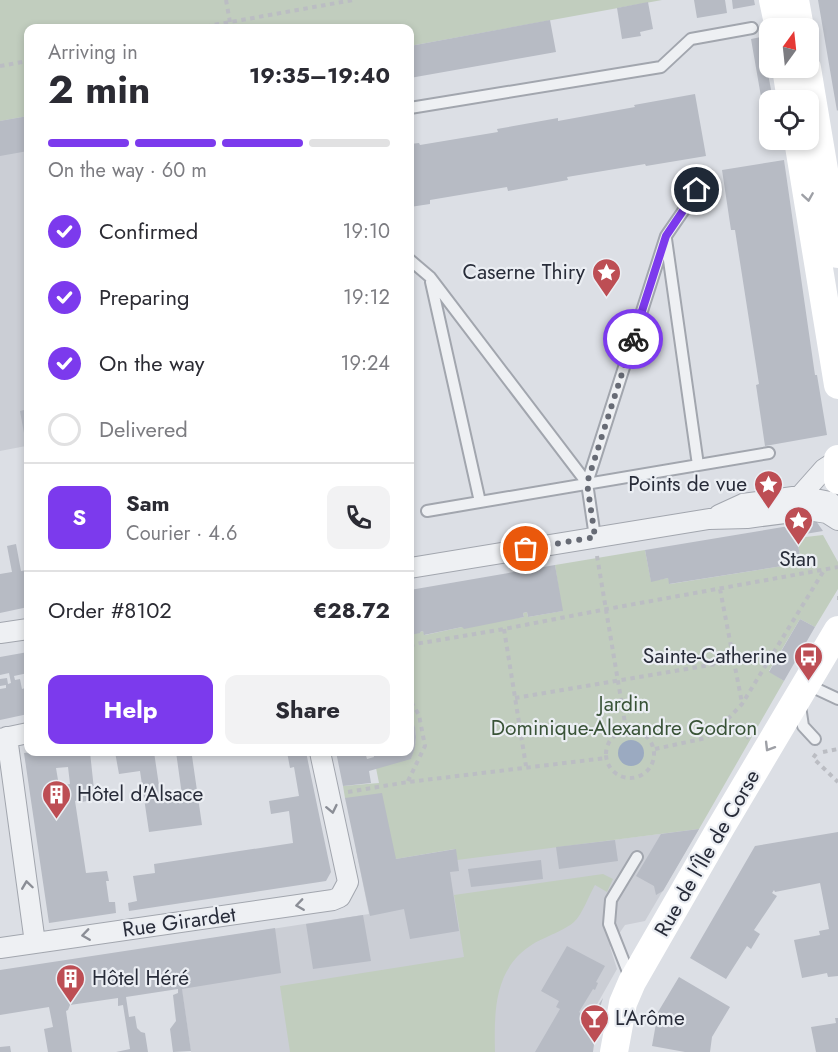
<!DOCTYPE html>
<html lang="en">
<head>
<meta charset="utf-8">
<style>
	:root { --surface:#fff; --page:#f2f2f3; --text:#2b2b33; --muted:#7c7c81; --line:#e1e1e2; --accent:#7c3aed }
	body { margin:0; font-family:Jost,sans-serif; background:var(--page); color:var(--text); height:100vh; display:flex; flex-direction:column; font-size:22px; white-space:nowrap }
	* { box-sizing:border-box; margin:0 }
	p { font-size:20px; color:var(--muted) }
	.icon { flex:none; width:33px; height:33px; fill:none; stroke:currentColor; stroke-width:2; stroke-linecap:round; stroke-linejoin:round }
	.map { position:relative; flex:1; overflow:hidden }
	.sheet { position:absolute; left:24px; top:24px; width:390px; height:732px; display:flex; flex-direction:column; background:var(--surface); border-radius:12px; box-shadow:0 3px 9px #0003 }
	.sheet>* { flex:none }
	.needle { width:39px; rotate:15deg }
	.controls { position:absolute; left:759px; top:18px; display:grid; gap:12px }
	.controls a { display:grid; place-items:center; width:60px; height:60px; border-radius:12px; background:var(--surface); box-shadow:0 3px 9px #0003; font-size:30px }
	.pin { position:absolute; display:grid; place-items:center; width:51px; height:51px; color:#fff; margin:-26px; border:3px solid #fff; border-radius:50%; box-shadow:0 2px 6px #0007 }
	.courier { position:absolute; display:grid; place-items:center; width:60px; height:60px; margin:-30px; border:4px solid #7c3aed; border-radius:50%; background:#fff; color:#222; box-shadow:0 2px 8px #0007 }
	.head em { font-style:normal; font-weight:700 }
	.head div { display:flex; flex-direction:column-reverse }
	.head { display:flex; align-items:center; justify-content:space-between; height:102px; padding:0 24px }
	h1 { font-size:39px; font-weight:700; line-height:45px }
	.bar { display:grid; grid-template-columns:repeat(4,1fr); gap:9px 6px; align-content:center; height:72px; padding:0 24px }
	.bar i { height:8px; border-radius:4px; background:var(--line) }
	.bar .on { background:var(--accent) }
	.bar p { grid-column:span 4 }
	.line { display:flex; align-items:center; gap:15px; padding:0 24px; border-top:2px solid var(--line) }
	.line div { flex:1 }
	.round { display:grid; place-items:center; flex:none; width:63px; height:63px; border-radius:12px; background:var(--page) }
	ol { padding:0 24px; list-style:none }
	li { display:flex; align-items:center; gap:18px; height:66px }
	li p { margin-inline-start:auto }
	li .icon { padding:6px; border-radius:50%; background:var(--accent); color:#fff; stroke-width:4 }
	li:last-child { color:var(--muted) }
	li i { width:33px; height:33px; border:3px solid var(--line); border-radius:50% }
	.button { display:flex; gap:12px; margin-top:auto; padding:12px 24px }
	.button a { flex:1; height:69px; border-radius:12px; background:var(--accent); color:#fff; font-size:24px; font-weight:700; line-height:69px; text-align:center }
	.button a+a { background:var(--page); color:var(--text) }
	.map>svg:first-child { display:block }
</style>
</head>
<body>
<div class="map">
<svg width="838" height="1052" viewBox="0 0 838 1052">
	<rect width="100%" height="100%" fill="#dcdfe5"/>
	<path fill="#cbced5" d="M28 116V456L26 446 0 451V121Z
		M699 829 645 921 625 925 610 947 617 969 570 1052H191L175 944 369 914 356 850 396 859 456 849 556 847Z"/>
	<path fill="#c1cdbe" d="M0 0H662L410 46V28H28V116L0 121Z
		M823 535 838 562V589L815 627 800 619 769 671 784 681 699 829 457 860 455 849 396 859 345 798 343 786 379 783 376 768 411 758C417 743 418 730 410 716V635L423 631 425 635 462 627 524 617 523 613 527 612 528 617 562 611 555 565 645 550 651 581 668 578 670 584 801 563 797 538Z
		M603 874 613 879 607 892 595 885C589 895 582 915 574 922 567 929 543 938 533 944 494 968 494 1011 495 1052H290L280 986 464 957 454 895Z"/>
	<path fill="#9baac1" d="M618 753a13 13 0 1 1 26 0a13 13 0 1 1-26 0Z"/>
	<path fill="#b7bbc4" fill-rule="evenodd" d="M694 0H725L727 13 697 18Z
		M732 0H754L755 5 733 9Z
		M818 0H838V110L837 111Z
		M648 2 653 29 640 32 641 36 622 39 617 8Z
		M550 20 556 52 410 78V46Z
		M761 37 773 100H770L768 137 751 39Z
		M695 94 706 156 646 166 645 164 567 177 568 180 508 191 507 187 430 200V204L410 207V144L419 143 420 145 498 132 497 129 558 118V121L635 107 634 105Z
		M28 116V151L0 156V121Z
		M784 160 815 375H817L827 435 765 446 756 385 759 384 735 230H731L722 170Z
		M28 409V450H27L20 411Z
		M816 521 823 531 799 535 797 524Z
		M795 525 801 563 669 584 668 578 651 582 645 550Z
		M16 544 21 571 28 570V607L0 613V574L12 572 7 546Z
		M555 565 563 611 528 617 527 612 523 613 524 617 464 629 462 627 424 635 423 631 420 632V633L410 635V590Z
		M800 619 815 627 784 681 769 672Z
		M28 652V673L14 676 15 680 20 679 22 689 28 687V714L0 720V689L6 688V685L0 686V679L7 678 8 684 11 683 9 673 0 675V657Z
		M410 716 415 727 416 737 415 748 411 759 369 771 371 783 343 786 336 752H365L367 759 374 757 373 752H410Z
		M32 752H90L95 799 82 802 81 799 75 801 86 873 107 871 109 881H106L109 902H115L116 913 49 923 24 753ZM68 767 70 784 59 786 56 768Z
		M115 752H154L161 799 182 795 176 752H206L192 756 202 825 149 832 140 771 119 774Z
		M252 752H279V753L260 756V754L253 755Z
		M287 752H306L331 872 326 881 129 911 128 903 137 901 133 876 155 873 154 864 293 843 289 811 271 814 269 801 299 796 294 767 290 768Z
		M382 793 396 859 456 849 459 871 450 872 459 931 410 939 404 909 370 916 345 798Z
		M699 829 663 891 656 895 654 886 636 876 661 834Z
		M838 832V976L828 977 827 973 802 978 794 940 820 935 819 931 829 929 820 883 775 892 774 890 772 893 777 896 754 930 760 934 751 949 747 946 726 979 690 958 755 846Z
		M615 840 618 861 559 869 556 847Z
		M541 860 543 879 471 887 468 869Z
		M363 915 371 961 313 969 306 924Z
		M275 928 281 973 182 989 191 1051 173 1052 170 1029 176 1021 173 995 178 993V989L126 997 129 1017 135 1016 137 1028 141 1032 145 1033 148 1052H116L130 1049 123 1005 118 1006V998L70 1005 68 1010 66 1011 72 1052H48L44 1029 53 1027 49 1007 0 1015V970Z
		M567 946 605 966 596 982 598 983 595 990 593 989 579 1012 589 1019 603 998 598 1014 593 1052H535L560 1009 556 1007 559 1001 541 991Z
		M679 977 730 1007 712 1037 710 1052H685L652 1046 658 1012Z
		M835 1018H838V1052H816L811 1027 836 1023Z
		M10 1046 11 1052H0V1047Z"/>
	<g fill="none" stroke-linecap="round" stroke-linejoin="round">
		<defs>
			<path id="service" d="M410 108 661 67 691 39 752 28
				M666 239 698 465
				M410 260 430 277 587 483
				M431 282 480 502
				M427 511 769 453
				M595 537 587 483 666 236 708 175
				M806 684 838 699
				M800 706 803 726 815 739
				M630 977 609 924 611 900 637 857"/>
			<path id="minor" d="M800 496 824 469 838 460
				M719 515 743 504 800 496 830 502
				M410 568 709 519 747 518 808 510 827 513 838 520
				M0 633 28 629
				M7 737 35 943
				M0 739 28 733
				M0 948 333 900 340 897 348 882 320 752"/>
		</defs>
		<use href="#service" stroke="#a2a6ae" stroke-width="14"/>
		<use href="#minor" stroke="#a2a6ae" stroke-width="22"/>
		<path stroke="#bbbdc3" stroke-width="4" stroke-dasharray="4.5 4.5" stroke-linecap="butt" d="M226 0 230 22
			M197 28 353 0
			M0 66 28 61
			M597 556 626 729
			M720 589 742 703
			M837 598H838
			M504 629 526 766
			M410 646 415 644 504 629 607 609 838 567
			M515 698 734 661
			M723 724 749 738
			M606 754a24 24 0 1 1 48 0a24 24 0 1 1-48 0Z
			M655 749 706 738 723 724 742 704 823 572
			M823 752 838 749
			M816 754 813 758 838 782
			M408 781 425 746 419 715 410 700
			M348 792 408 782 606 758"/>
		<use href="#service" stroke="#eef0f3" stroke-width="10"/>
		<use href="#minor" stroke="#eef0f3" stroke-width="20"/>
		<path stroke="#fff" stroke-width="28" d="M773 0 779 28
			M795 0 800 28
			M786 68 791 100
			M807 68 838 254
			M798 140 838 385
			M838 459V480
			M614 1052 623 1003 632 982 721 827 838 630"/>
	</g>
	<defs><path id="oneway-chevron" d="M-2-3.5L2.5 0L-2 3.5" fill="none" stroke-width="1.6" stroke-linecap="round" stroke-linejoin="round" transform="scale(1.5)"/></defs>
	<g stroke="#9ea0a6">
		<use href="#oneway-chevron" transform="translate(808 197) rotate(81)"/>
		<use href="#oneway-chevron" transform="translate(769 747) rotate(121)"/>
	</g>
	<g stroke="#8b8e96">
		<use href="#oneway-chevron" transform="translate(332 809) rotate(78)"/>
		<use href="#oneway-chevron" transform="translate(27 885) rotate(-98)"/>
		<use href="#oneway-chevron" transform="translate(300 905) rotate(172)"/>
		<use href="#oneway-chevron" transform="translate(86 935) rotate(172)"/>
	</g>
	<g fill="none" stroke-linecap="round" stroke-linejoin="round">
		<path stroke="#676b75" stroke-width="6" stroke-dasharray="0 10.8" d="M526 549 595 537 587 483 633 339"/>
		<path stroke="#7c3aed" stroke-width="8" d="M633 339 666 236 697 190"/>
	</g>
	<defs>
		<symbol id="sight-pin" viewBox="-11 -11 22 30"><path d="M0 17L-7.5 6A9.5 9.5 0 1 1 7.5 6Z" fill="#bd4e54" stroke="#ebeef3"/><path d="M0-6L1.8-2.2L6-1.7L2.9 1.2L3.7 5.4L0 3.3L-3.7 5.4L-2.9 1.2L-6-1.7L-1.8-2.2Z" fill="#fff"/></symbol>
		<symbol id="bus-pin" viewBox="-11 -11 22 30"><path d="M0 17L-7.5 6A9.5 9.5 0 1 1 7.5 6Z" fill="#bd4e54" stroke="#ebeef3"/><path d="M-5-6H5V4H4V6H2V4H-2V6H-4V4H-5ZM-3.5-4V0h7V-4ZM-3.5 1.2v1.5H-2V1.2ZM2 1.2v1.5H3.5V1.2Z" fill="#fff"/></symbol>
		<symbol id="building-pin" viewBox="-11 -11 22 30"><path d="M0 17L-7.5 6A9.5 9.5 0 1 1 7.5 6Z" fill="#bd4e54" stroke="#ebeef3"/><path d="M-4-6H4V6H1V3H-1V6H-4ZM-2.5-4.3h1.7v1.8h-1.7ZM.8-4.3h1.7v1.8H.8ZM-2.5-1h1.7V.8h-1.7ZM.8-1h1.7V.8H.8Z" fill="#fff"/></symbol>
		<symbol id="bar-pin" viewBox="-11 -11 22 30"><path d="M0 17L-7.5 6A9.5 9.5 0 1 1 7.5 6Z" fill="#bd4e54" stroke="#ebeef3"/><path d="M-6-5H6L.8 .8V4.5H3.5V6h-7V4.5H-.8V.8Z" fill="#fff"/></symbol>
	</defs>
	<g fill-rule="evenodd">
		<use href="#sight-pin" x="590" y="256" width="33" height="45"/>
		<use href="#sight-pin" x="752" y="468" width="33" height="45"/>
		<use href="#sight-pin" x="782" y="504" width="33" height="45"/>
		<use href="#bus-pin" x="792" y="640" width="33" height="45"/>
		<use href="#building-pin" x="40" y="778" width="33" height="45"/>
		<use href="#building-pin" x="54" y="962" width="33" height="45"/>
		<use href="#bar-pin" x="578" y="1002" width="33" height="45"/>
	</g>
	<g text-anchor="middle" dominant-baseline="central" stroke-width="4.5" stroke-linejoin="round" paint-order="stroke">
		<g font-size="21" fill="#282c39" stroke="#ebeef3" text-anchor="end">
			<text x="585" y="272">Caserne Thiry</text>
			<text x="747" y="484">Points de vue</text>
			<text x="798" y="559" text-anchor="middle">Stan</text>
			<text x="787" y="656">Sainte-Catherine</text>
			<text x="77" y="794" text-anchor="start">Hôtel d'Alsace</text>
			<text x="92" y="978" text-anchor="start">Hôtel Héré</text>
			<text x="615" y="1018" text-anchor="start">L'Arôme</text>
		</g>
		<g font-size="21" fill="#395337" stroke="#ebeef3">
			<text x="624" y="704">Jardin<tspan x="624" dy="24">Dominique-Alexandre Godron</tspan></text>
		</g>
		<g font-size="21" fill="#282c39" stroke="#ebeef3">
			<text transform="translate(707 853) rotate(-60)">Rue de l'Île de Corse</text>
			<text transform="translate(179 922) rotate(-8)">Rue Girardet</text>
		</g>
	</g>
</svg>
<div class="controls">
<a><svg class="needle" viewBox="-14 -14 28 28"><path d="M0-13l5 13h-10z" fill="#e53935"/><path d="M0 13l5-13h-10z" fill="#7c7c81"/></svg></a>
<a><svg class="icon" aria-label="locate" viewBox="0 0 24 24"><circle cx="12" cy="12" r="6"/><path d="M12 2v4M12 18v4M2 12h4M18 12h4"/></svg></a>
</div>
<div class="pin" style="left:526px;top:549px;background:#ea580c"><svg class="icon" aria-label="bag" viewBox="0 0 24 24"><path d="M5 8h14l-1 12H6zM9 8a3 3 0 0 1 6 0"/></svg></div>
<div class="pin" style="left:697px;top:190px;background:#1f2937"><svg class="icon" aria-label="home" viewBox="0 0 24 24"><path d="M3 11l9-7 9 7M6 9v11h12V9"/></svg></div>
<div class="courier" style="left:633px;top:339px"><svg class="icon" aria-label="bike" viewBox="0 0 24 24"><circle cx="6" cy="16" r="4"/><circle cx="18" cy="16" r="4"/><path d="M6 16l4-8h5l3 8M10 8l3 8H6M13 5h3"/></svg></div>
<section class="sheet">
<div class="head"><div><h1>2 min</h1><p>Arriving in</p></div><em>19:35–19:40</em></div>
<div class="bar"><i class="on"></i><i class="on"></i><i class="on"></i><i></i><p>On the way · 60 m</p></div>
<ol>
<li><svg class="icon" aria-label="check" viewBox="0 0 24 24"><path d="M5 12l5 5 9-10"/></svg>Confirmed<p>19:10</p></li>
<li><svg class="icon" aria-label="check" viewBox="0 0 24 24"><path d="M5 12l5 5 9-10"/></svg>Preparing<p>19:12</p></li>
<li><svg class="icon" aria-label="check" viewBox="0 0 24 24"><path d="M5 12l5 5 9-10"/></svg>On the way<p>19:24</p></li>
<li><i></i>Delivered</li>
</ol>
<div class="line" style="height:108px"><b class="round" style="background:var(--accent);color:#fff">S</b><div><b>Sam</b><p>Courier · 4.6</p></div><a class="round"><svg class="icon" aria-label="phone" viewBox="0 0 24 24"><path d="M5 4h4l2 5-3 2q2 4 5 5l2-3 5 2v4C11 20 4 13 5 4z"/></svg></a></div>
<div class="line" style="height:78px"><div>Order #8102</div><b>€28.72</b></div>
<div class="button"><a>Help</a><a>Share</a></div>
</section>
</div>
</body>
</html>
